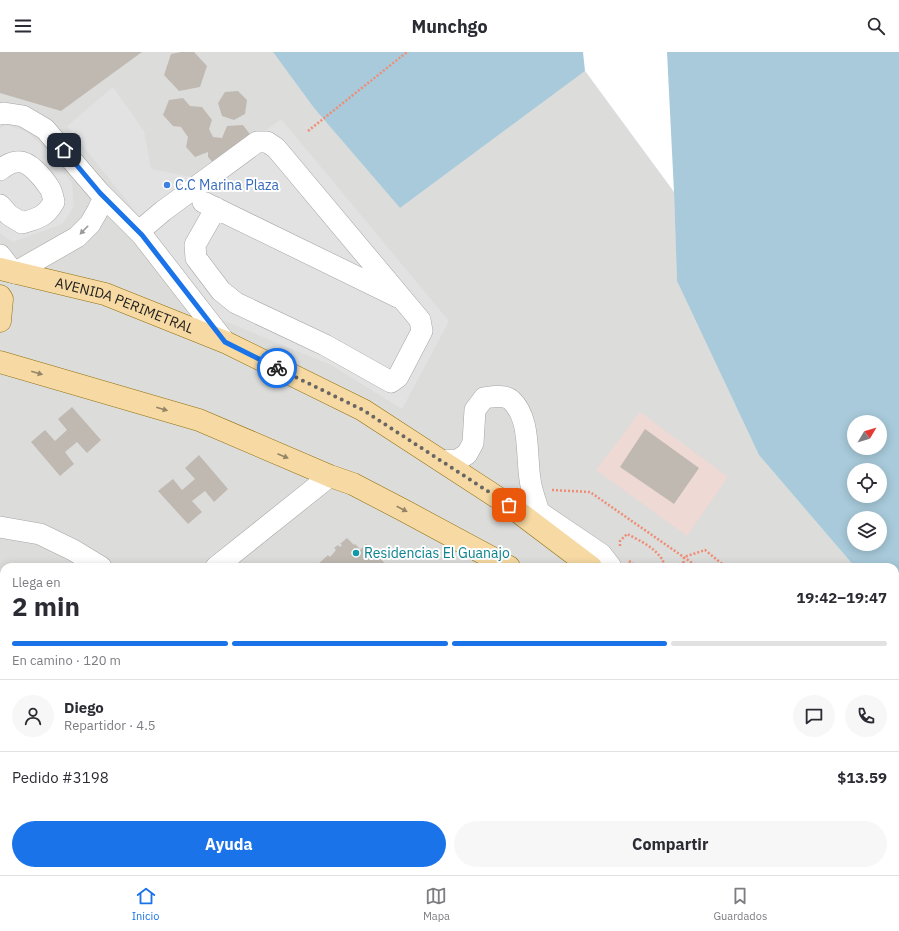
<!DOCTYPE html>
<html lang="es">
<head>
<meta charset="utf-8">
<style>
	:root { --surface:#fff; --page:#f7f7f7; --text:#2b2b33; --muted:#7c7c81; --line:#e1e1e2; --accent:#1a73e8 }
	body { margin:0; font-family:"IBM Plex Sans",sans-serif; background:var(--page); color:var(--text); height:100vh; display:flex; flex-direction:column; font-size:15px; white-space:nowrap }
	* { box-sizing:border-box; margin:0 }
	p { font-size:13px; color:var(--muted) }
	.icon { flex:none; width:22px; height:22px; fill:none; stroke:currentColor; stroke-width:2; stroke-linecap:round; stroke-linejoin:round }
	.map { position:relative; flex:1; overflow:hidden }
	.sheet { position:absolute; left:0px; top:511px; width:899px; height:312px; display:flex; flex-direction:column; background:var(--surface); border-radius:12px 12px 0 0; box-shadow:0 2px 10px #0003 }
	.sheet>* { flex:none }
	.needle { width:26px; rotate:52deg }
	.buttons { position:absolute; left:847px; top:363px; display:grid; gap:8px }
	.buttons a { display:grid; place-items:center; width:40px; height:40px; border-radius:50%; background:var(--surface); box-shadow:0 2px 10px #0003; font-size:20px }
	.pin { position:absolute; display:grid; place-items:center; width:34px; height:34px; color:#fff; margin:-17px; border-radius:8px; box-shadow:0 2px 6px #0006 }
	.courier { position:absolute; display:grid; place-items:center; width:40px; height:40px; margin:-20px; border:3px solid #1a73e8; border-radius:50%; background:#fff; color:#222; box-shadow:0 1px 5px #0007 }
	.summary em { font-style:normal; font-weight:700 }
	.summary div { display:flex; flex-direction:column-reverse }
	.summary { display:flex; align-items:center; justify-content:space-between; height:68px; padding:0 12px }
	h1 { font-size:26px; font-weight:700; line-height:30px }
	.bar { display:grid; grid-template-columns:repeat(4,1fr); gap:6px 4px; align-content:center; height:48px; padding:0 12px }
	.bar i { height:5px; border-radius:3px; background:var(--line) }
	.bar .on { background:var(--accent) }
	.bar p { grid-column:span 4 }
	.line { display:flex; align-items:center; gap:10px; padding:0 12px; border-top:1px solid var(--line) }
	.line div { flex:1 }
	.round { display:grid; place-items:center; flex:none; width:42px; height:42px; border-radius:21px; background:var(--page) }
	.action { display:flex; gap:8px; margin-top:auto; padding:8px 12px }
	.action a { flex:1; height:46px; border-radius:24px; background:var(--accent); color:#fff; font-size:16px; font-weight:700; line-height:46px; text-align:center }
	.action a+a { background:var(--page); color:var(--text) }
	header { display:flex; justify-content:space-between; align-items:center; height:52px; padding:0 12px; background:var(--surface); font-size:18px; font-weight:700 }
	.menu { display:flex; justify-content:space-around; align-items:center; height:56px; border-top:1px solid var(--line); background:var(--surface); font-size:11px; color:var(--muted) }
	.menu a { display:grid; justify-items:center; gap:2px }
	.menu .on { color:var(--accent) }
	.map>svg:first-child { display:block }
</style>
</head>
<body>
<header><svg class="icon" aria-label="menu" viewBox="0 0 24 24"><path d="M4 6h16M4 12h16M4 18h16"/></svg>Munchgo<svg class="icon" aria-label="search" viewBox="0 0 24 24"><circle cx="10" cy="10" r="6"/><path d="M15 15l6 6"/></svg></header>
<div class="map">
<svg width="899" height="823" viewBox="0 0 899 823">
	<rect width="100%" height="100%" fill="#efece5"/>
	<path fill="#dcdcdb" d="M0 0H273L314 56 400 156 585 19 674 140 677 229 759 403 855 515H4V819H895V558L899 559V823H0Z"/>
	<path fill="#eed9d5" d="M640 360 728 425 687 484 596 418Z"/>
	<path fill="#e2e2e2" d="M113 35 144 79 151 117 203 127 281 67 449 269 402 357 331 313 222 268 67 74Z
		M7 73 27 80 45 96 72 131 74 155 62 172 13 190 0 181V76Z"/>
	<path fill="#a8cada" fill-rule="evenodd" d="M273 0H899V559L895 558V515H855L759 403 677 229 674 140 585 19 400 156 314 56ZM854 370H880V396H854ZM854 418H880V444H854ZM854 466H880V492H854Z"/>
	<path fill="#fff" d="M583 0H667L674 140 585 19Z"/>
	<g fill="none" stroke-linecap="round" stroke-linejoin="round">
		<path stroke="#a8cada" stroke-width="5" d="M654 823 658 819"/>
	</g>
	<path fill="#bfb9b2" d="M0 0H142L61 59 0 41Z
		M181 0H194L207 14 200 35 179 39 164 23 171 2Z
		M238 39 247 48 245 62 234 68 222 64 218 51 225 40Z
		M183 46 190 54 202 55 212 68 209 77 213 85 222 86 227 74 243 73 252 85 215 113 208 105V100L195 105 186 95 188 85 181 75 173 74 163 63 169 48Z
		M72 355 101 388 87 401 77 390 65 400 74 412 60 424 31 390 45 378 55 389 67 378 58 367Z
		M645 377 699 416 674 452 620 415Z
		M199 403 228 437 214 450 205 439 192 449 202 460 188 472 158 439 173 427 182 438 195 427 185 416Z
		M347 486 354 493 355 492 359 496 358 497 359 499 366 492 374 500 376 498 380 502 378 504 388 515 390 513 392 515H315L328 503 330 505 336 498 334 496 338 493 340 495 342 493 340 492Z"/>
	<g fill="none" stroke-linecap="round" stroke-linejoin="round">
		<defs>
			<path id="minor" d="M0 62 4 61 23 64 45 77 100 141 142 183 225 290
				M0 118C5 114 11 110 17 110 29 108 43 126 49 135 52 139 53 145 54 150 45 165 39 166 22 171L9 163 0 153
				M203 150 398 245
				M142 183 143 176 163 159 257 90H267L276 96 420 268 422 279 398 325 391 330 325 293 236 251 221 239 196 206 195 193 216 156
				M0 203 14 221 77 185 90 172 98 158 104 145
				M441 409 458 408 467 402 473 391 475 358 484 346C492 345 504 342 511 348 531 366 526 403 530 427 531 438 536 450 539 460L601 502 611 515
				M0 475 40 482 73 498 101 515
				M216 515 330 424
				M0 652 4 657
				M0 696 4 693
				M895 769 899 764
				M99 819 104 823
				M407 819 410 823
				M30 823 34 819
				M261 823 265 819
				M444 823 448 819
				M847 823 851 819"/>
			<g id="major">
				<path id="s1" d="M0 217 105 242 225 290 363 358 509 453 591 515"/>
				<path d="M0 244 2 247 0 269"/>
				<path d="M0 310 199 368 330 424 353 432 403 458 509 515"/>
				<path d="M895 747 899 750"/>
				<path d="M892 819 896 823"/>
			</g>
		</defs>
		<use href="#minor" stroke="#a5a5a5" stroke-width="22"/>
		<use href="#major" stroke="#906f09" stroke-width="23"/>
		<path stroke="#f18c74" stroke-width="2.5" stroke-dasharray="2 2" stroke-linecap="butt" d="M308 79 407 0
			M552 438 590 440 698 515
			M620 494V489L627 482C641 489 662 499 665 515
			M629 509 638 515
			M683 515 684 505 705 498 726 515
			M895 661 899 664
			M895 678 899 681"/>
		<use href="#minor" stroke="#fff" stroke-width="21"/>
		<use href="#major" stroke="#f6d9a3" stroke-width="22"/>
	</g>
	<defs><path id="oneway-solid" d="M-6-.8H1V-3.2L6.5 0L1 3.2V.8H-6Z"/></defs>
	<use fill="#9a9a9a" href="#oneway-solid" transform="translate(84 178) rotate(134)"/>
	<g fill="#958567">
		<use href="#oneway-solid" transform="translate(37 321) rotate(16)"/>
		<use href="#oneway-solid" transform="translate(162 357) rotate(16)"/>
		<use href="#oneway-solid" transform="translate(283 404) rotate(23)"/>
		<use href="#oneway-solid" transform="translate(402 457) rotate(27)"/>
	</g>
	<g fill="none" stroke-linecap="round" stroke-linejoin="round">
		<path stroke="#676664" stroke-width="4" stroke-dasharray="0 7.2" d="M277 316 363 358 509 453"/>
		<path stroke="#1a73e8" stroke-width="5" d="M64 98 100 141 142 183 225 290 277 316"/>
	</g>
	<circle fill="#3f7fe0" stroke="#fff" stroke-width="1.5" cx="167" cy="133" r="4"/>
	<circle fill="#0f9aa8" stroke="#fff" stroke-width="1.5" cx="356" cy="501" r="4"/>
	<g text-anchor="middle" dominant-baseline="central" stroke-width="4" stroke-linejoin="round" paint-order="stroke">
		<g font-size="14" fill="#366cbe" stroke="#fff" text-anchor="start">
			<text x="175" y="133">C.C Marina Plaza</text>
		</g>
		<g font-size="14" fill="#1e1e1e" stroke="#fff">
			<text stroke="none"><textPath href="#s1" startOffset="130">AVENIDA PERIMETRAL</textPath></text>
		</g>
		<g font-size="14" fill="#0d838f" stroke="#fff" text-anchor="start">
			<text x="364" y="501">Residencias El Guanajo</text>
		</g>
	</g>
</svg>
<div class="buttons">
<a><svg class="needle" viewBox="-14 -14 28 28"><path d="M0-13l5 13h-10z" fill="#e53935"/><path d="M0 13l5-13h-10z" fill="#7c7c81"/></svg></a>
<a><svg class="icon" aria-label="locate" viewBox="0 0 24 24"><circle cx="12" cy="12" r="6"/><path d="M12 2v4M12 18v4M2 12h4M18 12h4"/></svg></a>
<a><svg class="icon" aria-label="layers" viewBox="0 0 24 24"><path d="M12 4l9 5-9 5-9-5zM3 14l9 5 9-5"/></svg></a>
</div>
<div class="pin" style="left:509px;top:453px;background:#ea580c"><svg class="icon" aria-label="bag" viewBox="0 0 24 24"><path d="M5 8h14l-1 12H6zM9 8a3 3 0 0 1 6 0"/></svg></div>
<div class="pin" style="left:64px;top:98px;background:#1f2937"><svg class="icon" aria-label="home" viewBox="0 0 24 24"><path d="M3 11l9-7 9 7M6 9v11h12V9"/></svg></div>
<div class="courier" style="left:277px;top:316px"><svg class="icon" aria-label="bike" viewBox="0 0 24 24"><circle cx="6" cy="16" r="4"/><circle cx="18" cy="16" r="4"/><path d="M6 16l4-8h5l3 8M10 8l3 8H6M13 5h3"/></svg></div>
<section class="sheet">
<div class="summary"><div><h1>2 min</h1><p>Llega en</p></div><em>19:42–19:47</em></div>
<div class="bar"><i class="on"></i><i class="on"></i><i class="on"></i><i></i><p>En camino · 120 m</p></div>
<div class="line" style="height:72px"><a class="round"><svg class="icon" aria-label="person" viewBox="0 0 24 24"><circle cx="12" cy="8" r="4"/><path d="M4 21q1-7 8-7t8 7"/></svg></a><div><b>Diego</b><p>Repartidor · 4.5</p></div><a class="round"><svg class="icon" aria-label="chat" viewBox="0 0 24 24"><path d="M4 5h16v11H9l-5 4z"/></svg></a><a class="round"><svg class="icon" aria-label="phone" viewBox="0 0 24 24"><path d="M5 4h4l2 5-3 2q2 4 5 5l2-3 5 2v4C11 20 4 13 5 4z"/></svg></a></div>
<div class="line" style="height:52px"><div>Pedido #3198</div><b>$13.59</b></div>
<div class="action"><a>Ayuda</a><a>Compartir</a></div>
</section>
</div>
<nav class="menu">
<a class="on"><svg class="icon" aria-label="home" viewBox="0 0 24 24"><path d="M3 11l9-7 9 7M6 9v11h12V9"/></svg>Inicio</a>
<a><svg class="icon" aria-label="map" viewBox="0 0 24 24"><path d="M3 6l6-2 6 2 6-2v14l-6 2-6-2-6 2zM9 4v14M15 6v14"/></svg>Mapa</a>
<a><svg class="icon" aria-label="saved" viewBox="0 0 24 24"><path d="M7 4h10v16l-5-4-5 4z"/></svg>Guardados</a>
</nav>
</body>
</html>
